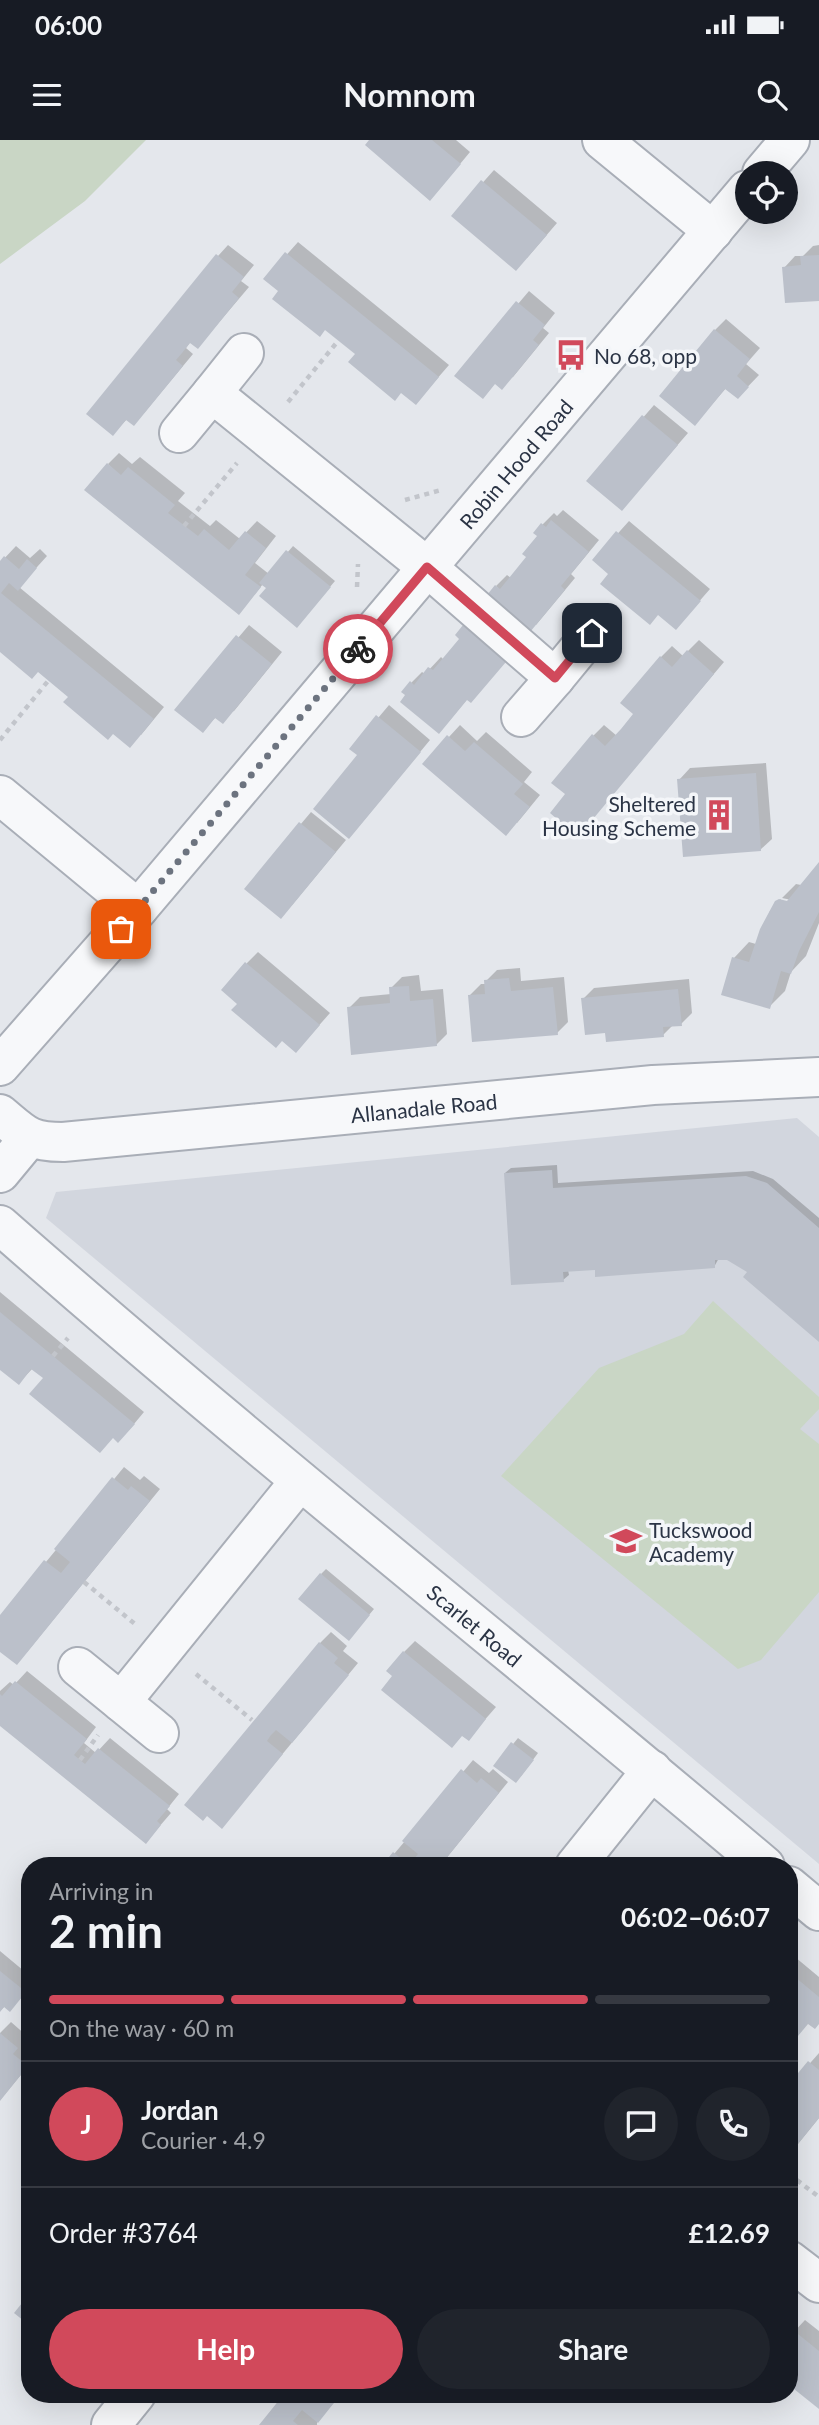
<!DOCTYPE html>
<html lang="en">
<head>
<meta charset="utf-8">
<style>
	:root { --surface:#171b24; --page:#20242c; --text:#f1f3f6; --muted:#9ea1a6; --line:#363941; --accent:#d1495b }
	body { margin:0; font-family:Lato,sans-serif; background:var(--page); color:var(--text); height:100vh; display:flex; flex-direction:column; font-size:26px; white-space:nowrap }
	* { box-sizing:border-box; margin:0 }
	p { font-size:23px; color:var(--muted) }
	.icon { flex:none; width:38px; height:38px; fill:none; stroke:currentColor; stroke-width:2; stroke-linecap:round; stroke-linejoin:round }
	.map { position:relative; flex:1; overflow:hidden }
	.side { position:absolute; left:21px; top:1717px; width:777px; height:546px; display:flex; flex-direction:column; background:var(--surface); border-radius:28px; box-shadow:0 7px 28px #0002 }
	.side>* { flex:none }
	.buttons { position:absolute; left:735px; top:21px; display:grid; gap:14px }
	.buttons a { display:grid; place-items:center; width:63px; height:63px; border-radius:50%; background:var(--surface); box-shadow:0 7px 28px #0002; font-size:35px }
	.pin { position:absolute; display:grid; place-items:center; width:60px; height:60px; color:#fff; margin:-30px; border-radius:14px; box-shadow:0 4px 10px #0006 }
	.courier { position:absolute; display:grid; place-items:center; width:70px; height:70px; margin:-35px; border:5px solid #d1495b; border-radius:50%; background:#fff; color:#222; box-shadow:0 2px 9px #0007 }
	.headline em { font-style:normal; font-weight:700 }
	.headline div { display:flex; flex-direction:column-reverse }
	.headline { display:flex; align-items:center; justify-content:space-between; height:119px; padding:0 28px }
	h1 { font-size:46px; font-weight:700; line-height:52px }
	.bar { display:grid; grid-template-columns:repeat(4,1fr); gap:10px 7px; align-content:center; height:84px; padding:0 28px }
	.bar i { height:9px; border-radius:5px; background:var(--line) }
	.bar .active { background:var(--accent) }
	.bar p { grid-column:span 4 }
	.line { display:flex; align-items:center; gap:18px; padding:0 28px; border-top:2px solid var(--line) }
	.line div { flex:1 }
	.round { display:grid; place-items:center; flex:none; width:74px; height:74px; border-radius:37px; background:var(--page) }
	.cta { display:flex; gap:14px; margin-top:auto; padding:14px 28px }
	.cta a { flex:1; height:80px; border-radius:42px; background:var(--accent); color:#fff; font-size:28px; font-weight:700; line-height:80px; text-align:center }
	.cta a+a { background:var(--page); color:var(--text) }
	.status { display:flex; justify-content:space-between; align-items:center; height:49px; padding:0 35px; background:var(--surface); direction:ltr }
	.status svg { height:19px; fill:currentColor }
	header { display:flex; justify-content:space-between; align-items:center; height:91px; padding:0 28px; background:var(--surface); font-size:32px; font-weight:700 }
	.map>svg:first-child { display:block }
</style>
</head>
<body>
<div class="status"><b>06:00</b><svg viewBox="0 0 49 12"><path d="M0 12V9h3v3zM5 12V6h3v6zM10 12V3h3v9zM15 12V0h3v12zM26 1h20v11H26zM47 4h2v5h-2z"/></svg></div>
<header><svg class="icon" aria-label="menu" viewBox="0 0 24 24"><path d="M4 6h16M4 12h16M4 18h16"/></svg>Nomnom<svg class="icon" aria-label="search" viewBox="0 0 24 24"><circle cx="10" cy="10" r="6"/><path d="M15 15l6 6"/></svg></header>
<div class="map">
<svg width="819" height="2285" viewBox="0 0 819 2285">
	<rect width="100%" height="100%" fill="#e4e7ec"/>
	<path fill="#d2d6de" d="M797 978 819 997V1724L46 1078 56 1052Z"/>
	<path fill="#c9d6c5" d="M0 0H146L85 61 0 124Z
		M713 1161 819 1257V1269L800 1289 819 1304V1452L761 1520 738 1529 501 1336 599 1228 684 1194Z"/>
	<path fill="#0003" d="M371 0H456L470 12 441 47Z
		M494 30 557 83 527 118 453 76Z
		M298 102 449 225 416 263 266 138Z
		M228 105 254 125 241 141 249 147 198 207 191 201 186 208 193 214 144 273 127 279 113 294 218 116Z
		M819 105V159L784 128 795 116H803L813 106Z
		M529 151 555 173 543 188 549 193 513 237 496 243 457 236Z
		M726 179 760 208 746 224 759 235 738 257 727 247 695 284 715 190Z
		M654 265 688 293 622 369 589 340Z
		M119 313 132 324 140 317 185 353 178 361 210 386 216 380 240 399 257 381 276 396 255 423 269 434 293 406 335 441 302 480 263 444 239 473 108 324Z
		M563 370 599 400 571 434 575 438 536 485 496 446 507 435 511 438 528 417 539 396 536 393 543 384 554 373 557 376Z
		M629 381 710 449 676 488 594 420Z
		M16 406 30 418 40 409 47 416 19 447 164 567 141 595 70 557 38 530 0 509V423Z
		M475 475 468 558 449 581 411 543 422 532 425 534 441 517 444 520 462 499 464 486Z
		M249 485 282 512 234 571 216 577 202 591 177 570Z
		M699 500 724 522 578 695 568 654 593 596 604 585 617 596 635 574 661 517 672 506 683 516Z
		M389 565 430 600 359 686V615L352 609Z
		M460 585 477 601 486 592 532 632 524 642 540 655 517 683 424 624Z
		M766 623 772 699 760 710 679 640 690 628Z
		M311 672 346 700 292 765 247 748Z
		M819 724V783L806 816 791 832 785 851 769 867 734 818 749 802 756 804 770 771 781 759V761L795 764 796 761 782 758 796 744 801 745Z
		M258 812 330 873 307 899 240 864 247 823Z
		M520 828 521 841 564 837 568 882 557 893 469 856 481 844H486V841L497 830Z
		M419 835 421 851 443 849 447 894 436 905 349 868 360 857 391 854V848L402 837Z
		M689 839 692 873 681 884 673 885 663 895 607 891 583 859 594 848Z
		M557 1025 558 1043 753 1031 773 1039 819 1078V1200L750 1131 727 1118H719L714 1127 568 1130 569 1135 563 1140 505 1033 511 1028Z
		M0 1152 144 1272 129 1290 33 1228 19 1243 0 1227Z
		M124 1327 140 1340 144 1336 160 1349 27 1512 0 1510V1478Z
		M326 1429 374 1469 354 1493 321 1434Z
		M331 1492 347 1506 343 1511 358 1523 222 1687 207 1674 320 1503Z
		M415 1501 496 1567 468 1599 404 1512Z
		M27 1531 96 1587 84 1603 96 1613 110 1598 179 1654 167 1669 171 1673 146 1702 0 1584V1551L10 1542 14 1545Z
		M518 1598 538 1613 521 1636 496 1625Z
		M473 1620 489 1633 493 1629 508 1642 440 1726H384Z
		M0 1811 30 1836V1847L21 1858 5 1866 0 1871Z
		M789 1812 819 1837V1882L789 1887Z
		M11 1882 27 1896 23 1902 30 1907V1924L0 1960V1893Z
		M819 1913V1978L789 2015V1947Z
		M805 2180 819 2191V2267L789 2242V2194L791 2195Z
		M287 2254H342L317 2281V2285H262Z"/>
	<path fill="#bbc0ca" d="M369 0H432L461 24 430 61 365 5Z
		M481 40 547 95 516 131 451 76Z
		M285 112 439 237 416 265 401 253 395 261 348 222 355 214 325 190 320 197 272 159 278 151 263 139Z
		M216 114 244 137 232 152 239 158 198 209 190 203 182 213 176 220 183 226 134 286 126 280 113 296 86 274Z
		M819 115V161L785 163 782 127 801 125 800 116Z
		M516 161 545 185 533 200 539 205 502 250 495 244 483 259 454 236Z
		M714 189 750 219 737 236 749 247 738 259 725 249 695 286 659 256Z
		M642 275 678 305 622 371 586 341Z
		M107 323 121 335 128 327 175 365 168 373 198 396 204 389 229 410 245 391 266 408 245 435 261 447 239 475 84 350Z
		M551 380 589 412 561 446 565 450 525 498 487 455 495 445 500 449 526 417 522 414 537 396 533 393 541 383 546 387Z
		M616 391 701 461 676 490 658 475 650 485 600 444 608 434 592 420Z
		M286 410 331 447 297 488 259 456 266 448 259 443Z
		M4 416 19 429 27 419 37 428 18 451 9 443 1 453 154 579 130 608 113 594 108 600 63 562 68 557 38 532 32 539 0 512V421Z
		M472 482 512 515 471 563 467 560 439 594 400 562 405 555 401 552 410 541 414 545 428 527 433 530 459 499 455 495 463 485 467 488Z
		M236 495 272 524 223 584 215 578 203 593 174 570Z
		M687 510 714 534 578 697 550 673 565 654 551 643 592 594 605 606 621 589 633 574 620 563 660 516 672 527Z
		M376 575 421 612 349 699 313 669 357 615 349 609Z
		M447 595 465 611 474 602 523 644 514 654 530 667 506 696 422 624Z
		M756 633 761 711 683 717 677 639Z
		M299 682 336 712 281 779 244 749Z
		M819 722V772L799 811 791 834 781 831 770 869 721 855 732 817 749 822 760 789 775 761 779 759 787 761Z
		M245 822 320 885 296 913 282 901 276 908 231 870 237 864 221 850Z
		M509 838 511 851 553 847 558 895 472 902 468 855 485 854 484 840Z
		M409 846 410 861 433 859 437 906 351 915 347 867 390 863 389 847Z
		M678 849 682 886 663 887 664 897 606 902 605 893 585 895 581 858Z
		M552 1030 553 1048 746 1036 767 1043 819 1088V1202L743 1137 747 1132 727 1120H715V1128L595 1137V1130L563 1132 564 1142 511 1145 504 1033Z
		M0 1172 135 1284 118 1303 113 1298 100 1313 29 1254 43 1238 31 1229 19 1245 0 1230Z
		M112 1337 128 1350 131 1346 150 1361 17 1525 0 1512V1475L44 1420 61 1433 70 1422 54 1409Z
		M320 1433 370 1475 349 1501 298 1459Z
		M319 1502 338 1518 334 1523 349 1535 292 1603 276 1590 271 1595 267 1601 283 1614 222 1689 207 1676 203 1681 184 1665Z
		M403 1511 486 1579 469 1601 462 1596 452 1608 381 1550 392 1536 386 1531Z
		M15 1541 87 1599 74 1615 80 1620 85 1624 98 1608 170 1666 157 1681 161 1685 146 1704 0 1586V1554L2 1556Z
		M511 1602 534 1620 516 1643 493 1626Z
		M461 1629 477 1643 481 1638 499 1653 440 1726H382L393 1712 409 1725 418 1714 402 1701Z
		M0 1831 26 1852 10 1872 4 1867 0 1872Z
		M789 1832 819 1857V1884L815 1889 808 1884 798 1896 789 1889Z
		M0 1893 18 1908 13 1914 28 1926 0 1961Z
		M808 1921 819 1930V1978L789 2015V1944Z
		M30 2153V2194L25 2190 29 2185 14 2173Z
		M793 2190 819 2211V2269L789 2245V2194Z
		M284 2254H341L318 2283 302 2270 293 2281 298 2285H259Z"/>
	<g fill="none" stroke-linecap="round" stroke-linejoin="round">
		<defs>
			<g id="minor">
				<path d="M602 0 713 91"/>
				<path d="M762 33 790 0"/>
				<path d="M212 253 244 213"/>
				<path d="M179 293 212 253 427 427 555 538 592 493"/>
				<path d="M521 577 555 538"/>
				<path d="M0 655 138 769"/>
				<path id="s1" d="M0 926 138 769 747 50"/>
				<path id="s2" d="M0 974C25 995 29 1002 63 1002L653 945 819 937"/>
				<path d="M0 1033 29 998"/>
				<path id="s3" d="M0 1085C250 1305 511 1511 765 1726"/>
				<path d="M78 1527 121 1562"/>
				<path d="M159 1593 121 1562 300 1341"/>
				<path d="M575 1726 652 1630"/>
				<path d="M789 1746 819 1771"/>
				<path d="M789 2120 819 2143"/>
				<path d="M111 2285 136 2254"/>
			</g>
		</defs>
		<use href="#minor" stroke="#a9aeb7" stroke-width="42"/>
		<path stroke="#c2c5cb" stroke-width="4.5" stroke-dasharray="5 5" stroke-linecap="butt" d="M288 262 338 201
			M405 360 441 350
			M184 386 237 323
			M357 447 358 424
			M0 600 48 541
			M53 1216 68 1198
			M84 1442 135 1484
			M196 1534 252 1580
			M80 1620 98 1595
			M789 2034 819 2057
			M271 2254 279 2260"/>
		<use href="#minor" stroke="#f7f8fa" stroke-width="38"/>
	</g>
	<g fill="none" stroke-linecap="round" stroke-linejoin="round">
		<path stroke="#6c737f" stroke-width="7" stroke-dasharray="0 12.6" d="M121 789 358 509"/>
		<path stroke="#d1495b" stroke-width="9" d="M358 509 427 427 555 538 592 493"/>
	</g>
	<defs>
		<symbol id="bus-bare" viewBox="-9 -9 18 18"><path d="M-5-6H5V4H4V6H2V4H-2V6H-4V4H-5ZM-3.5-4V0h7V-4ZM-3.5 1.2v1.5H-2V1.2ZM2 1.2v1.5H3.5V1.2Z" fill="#d1495b" stroke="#f4f6f9" stroke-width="2.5" paint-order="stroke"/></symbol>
		<symbol id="building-bare" viewBox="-9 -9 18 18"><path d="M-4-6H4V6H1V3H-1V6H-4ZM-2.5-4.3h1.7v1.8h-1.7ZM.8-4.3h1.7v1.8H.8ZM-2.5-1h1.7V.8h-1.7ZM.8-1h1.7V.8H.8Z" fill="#d1495b" stroke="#f4f6f9" stroke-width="2.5" paint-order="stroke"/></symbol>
		<symbol id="school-bare" viewBox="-9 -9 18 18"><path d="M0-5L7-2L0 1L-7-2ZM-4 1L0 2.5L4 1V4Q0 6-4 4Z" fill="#d1495b" stroke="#f4f6f9" stroke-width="2.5" paint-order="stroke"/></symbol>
	</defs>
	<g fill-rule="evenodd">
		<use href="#bus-bare" x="549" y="193" width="44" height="44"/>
		<use href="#building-bare" x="697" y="653" width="44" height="44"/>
		<use href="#school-bare" x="604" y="1379" width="44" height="44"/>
	</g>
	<g text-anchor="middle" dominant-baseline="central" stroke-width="7" stroke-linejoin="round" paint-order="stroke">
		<g font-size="21" fill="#2b3445" stroke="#f4f6f9" text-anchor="start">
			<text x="594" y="215">No 68, opp</text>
			<text x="696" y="663" text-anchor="end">Sheltered<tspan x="696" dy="24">Housing Scheme</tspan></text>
			<text x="649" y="1389">Tuckswood<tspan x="649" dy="24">Academy</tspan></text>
		</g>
		<g font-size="21" fill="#2b3445" stroke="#f4f6f9">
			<text stroke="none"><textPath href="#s1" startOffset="793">Robin Hood Road</textPath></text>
			<text stroke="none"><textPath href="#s2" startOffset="434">Allanadale Road</textPath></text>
			<text stroke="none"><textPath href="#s3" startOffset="621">Scarlet Road</textPath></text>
		</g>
	</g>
</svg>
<div class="buttons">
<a><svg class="icon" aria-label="locate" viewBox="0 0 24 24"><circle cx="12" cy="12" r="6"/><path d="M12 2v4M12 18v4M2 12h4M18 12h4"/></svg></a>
</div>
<div class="pin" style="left:121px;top:789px;background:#ea580c"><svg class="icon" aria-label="bag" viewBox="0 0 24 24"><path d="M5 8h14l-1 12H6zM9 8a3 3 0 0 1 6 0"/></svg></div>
<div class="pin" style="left:592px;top:493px;background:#1f2937"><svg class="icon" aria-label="home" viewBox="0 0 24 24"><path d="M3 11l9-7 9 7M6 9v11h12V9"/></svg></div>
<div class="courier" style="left:358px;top:509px"><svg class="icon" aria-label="bike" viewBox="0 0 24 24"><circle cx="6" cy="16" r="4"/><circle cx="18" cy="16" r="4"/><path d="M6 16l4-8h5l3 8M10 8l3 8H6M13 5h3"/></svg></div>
<section class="side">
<div class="headline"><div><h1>2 min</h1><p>Arriving in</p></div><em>06:02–06:07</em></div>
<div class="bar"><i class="active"></i><i class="active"></i><i class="active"></i><i></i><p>On the way · 60 m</p></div>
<div class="line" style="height:126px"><b class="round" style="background:var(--accent);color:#fff">J</b><div><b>Jordan</b><p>Courier · 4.9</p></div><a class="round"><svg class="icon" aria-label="chat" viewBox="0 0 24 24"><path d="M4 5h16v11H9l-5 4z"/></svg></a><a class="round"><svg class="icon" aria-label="phone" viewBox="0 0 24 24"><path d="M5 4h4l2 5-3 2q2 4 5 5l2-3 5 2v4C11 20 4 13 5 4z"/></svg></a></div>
<div class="line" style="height:91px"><div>Order #3764</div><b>£12.69</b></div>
<div class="cta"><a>Help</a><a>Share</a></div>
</section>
</div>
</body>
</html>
